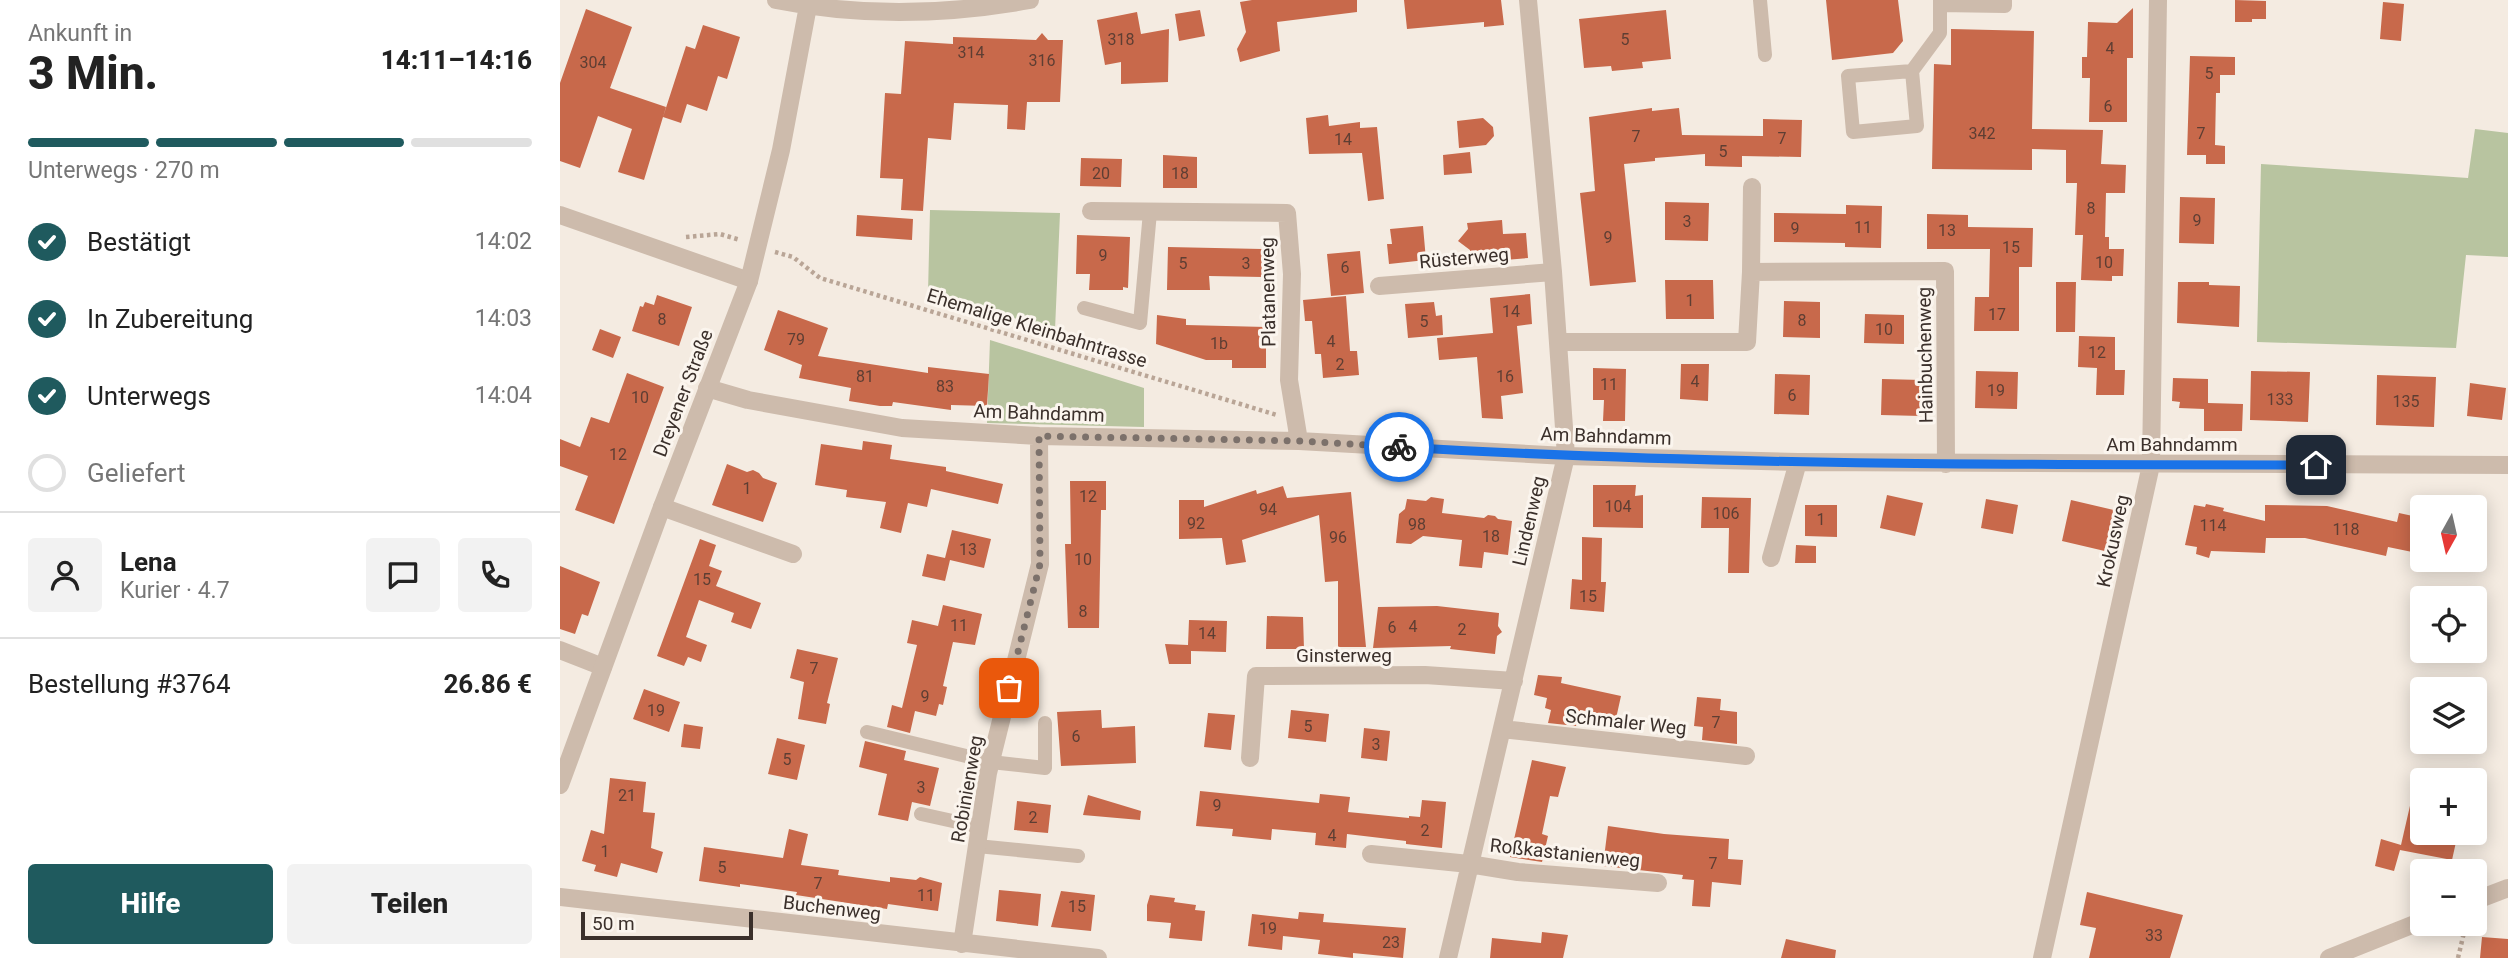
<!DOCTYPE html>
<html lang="de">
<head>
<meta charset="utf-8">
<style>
	:root { --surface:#fff; --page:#f2f2f2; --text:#222; --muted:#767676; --line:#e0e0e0; --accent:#1f5a5e }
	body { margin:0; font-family:Roboto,sans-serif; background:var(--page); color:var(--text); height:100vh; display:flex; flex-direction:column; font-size:26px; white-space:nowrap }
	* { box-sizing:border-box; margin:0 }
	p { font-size:23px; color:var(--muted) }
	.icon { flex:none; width:38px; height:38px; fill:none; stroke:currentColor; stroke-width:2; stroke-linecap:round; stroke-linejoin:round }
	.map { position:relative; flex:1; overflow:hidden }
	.side { display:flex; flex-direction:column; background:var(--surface); width:560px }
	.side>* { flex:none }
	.needle { width:46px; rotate:188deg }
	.fabs { position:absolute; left:1850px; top:495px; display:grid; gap:14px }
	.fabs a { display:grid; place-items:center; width:77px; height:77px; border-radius:7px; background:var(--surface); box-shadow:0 4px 18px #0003; font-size:35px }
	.scale { position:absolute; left:21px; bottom:18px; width:172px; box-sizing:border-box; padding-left:7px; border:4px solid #3b302b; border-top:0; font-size:19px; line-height:24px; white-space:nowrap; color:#3b302b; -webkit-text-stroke:5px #fbf5ee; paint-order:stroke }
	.pin { position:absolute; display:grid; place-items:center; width:60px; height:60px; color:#fff; margin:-30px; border-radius:14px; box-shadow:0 4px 10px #0006 }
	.courier { position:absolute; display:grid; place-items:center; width:70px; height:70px; margin:-35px; border:5px solid #1a73e8; border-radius:50%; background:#fff; color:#222; box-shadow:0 2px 9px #0007 }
	.summary em { font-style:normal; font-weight:800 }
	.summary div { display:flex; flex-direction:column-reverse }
	.summary { display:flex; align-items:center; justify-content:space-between; height:119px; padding:0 28px }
	h1 { font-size:46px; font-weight:800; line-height:52px }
	.bar { display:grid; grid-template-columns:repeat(4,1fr); gap:10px 7px; align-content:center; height:84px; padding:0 28px }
	.bar i { height:9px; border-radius:5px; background:var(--line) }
	.bar .active { background:var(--accent) }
	.bar p { grid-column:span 4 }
	.line { display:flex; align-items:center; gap:18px; padding:0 28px; border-top:2px solid var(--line) }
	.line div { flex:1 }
	.round { display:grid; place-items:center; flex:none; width:74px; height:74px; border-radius:7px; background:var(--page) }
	ol { padding:0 28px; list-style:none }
	li { display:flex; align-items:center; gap:21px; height:77px }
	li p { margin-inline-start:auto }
	li .icon { padding:7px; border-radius:50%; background:var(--accent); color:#fff; stroke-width:4 }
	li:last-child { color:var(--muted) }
	li i { width:38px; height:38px; border:4px solid var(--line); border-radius:50% }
	.button { display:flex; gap:14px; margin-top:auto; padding:14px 28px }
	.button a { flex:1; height:80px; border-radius:7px; background:var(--accent); color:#fff; font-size:28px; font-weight:800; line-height:80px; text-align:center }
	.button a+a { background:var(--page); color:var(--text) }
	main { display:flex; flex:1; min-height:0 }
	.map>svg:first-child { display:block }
</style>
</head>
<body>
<main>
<section class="side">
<div class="summary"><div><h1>3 Min.</h1><p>Ankunft in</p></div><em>14:11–14:16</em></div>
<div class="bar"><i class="active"></i><i class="active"></i><i class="active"></i><i></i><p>Unterwegs · 270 m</p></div>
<ol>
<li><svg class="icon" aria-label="check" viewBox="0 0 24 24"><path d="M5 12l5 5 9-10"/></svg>Bestätigt<p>14:02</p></li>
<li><svg class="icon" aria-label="check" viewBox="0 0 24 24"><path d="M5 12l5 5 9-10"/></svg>In Zubereitung<p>14:03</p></li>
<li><svg class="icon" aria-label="check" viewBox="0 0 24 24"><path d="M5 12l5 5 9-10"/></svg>Unterwegs<p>14:04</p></li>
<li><i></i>Geliefert</li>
</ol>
<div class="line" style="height:126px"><a class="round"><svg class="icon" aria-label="person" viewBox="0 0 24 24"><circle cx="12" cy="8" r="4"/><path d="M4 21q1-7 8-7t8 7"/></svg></a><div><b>Lena</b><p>Kurier · 4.7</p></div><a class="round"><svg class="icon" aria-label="chat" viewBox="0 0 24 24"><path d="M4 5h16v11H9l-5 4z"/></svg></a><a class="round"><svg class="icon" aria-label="phone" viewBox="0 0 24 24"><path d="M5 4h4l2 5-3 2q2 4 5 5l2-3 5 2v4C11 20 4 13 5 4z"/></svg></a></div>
<div class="line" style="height:91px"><div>Bestellung #3764</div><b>26.86 €</b></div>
<div class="button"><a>Hilfe</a><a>Teilen</a></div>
</section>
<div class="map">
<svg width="1948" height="958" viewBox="0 0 1948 958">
	<rect width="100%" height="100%" fill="#f4ebe1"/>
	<path fill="#b8c4a0" d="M1915 129 1948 133V257L1906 255 1896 348 1697 342 1701 164 1908 178Z
		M370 210 500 213 495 330 368 293Z
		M430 340 584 388V427L427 423Z"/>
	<path fill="#c8694b" d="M692 0H797V12L717 22 720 51 680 62 677 49 686 32 680 2Z
		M844 0H941L944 25 924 27V22L847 29Z
		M1266 0H1338L1343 41 1333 53 1272 60Z
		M1675 0 1706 1V19H1692V22H1675Z
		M1823 2 1844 4 1841 41 1820 39Z
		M1573 8V58H1567V122H1529L1530 78H1522V57H1527L1528 22 1557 23Z
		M26 9 72 27 50 88 106 107 84 180 58 172 72 129 38 116 20 168 0 161V83Z
		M640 10 645 36 619 41 615 14Z
		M1106 10 1111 59 1082 62 1083 68 1052 71 1051 66 1024 68 1019 19Z
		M577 12 581 34 609 29 608 82 561 84V62L545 65 537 20Z
		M143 25 180 37 167 79 158 76 147 111 127 104 121 123 103 117 126 46 135 49Z
		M1391 29 1474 31 1472 129 1543 130 1541 164 1566 165 1565 193H1546L1545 237H1549V249H1564L1563 276H1552V281L1521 280 1523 235H1515L1517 183H1506V150L1472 149V170L1372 169 1374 64 1391 65Z
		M482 33 488 40H503L500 102H467L465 130 447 129 448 105 394 103 391 140 368 138 363 211 341 210 343 179 320 178 325 93 341 94 345 41 393 44V37L476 40Z
		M1630 56 1675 57V75H1660V93H1656L1655 145 1665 146V164H1646V155H1627Z
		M1092 108V111L1119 108 1122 135 1203 136V119L1242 120 1241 157 1182 156V167L1145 166V154L1095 158V161L1064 164 1076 282 1030 286 1020 193 1035 191 1029 117Z
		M768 115 769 126 800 122V128L817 127 824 199 808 201 802 153 749 154 746 118Z
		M923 118 933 127 934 136 926 145 899 148 897 121Z
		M910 152 912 173 884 175 883 155Z
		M603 155 637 157V188H603Z
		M521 158 562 159 561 187 520 186Z
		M1620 197 1655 198 1654 244 1619 243Z
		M1105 202 1149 203 1148 241 1105 240Z
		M1286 205 1322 206 1321 248 1285 247V243L1214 242V213L1286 214Z
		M1367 214 1408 215V227L1473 228 1472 267H1459V331H1414L1415 297H1429L1430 249H1367Z
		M297 215 353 219 352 240 296 236Z
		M942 220 943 234 966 233 968 258 945 260V253L910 256V250L898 241 908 229 907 223Z
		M863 226 866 260 829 264 827 244H832L830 229Z
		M517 235 570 237 568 288 563 287V290H529L530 274H516Z
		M608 247 702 249V277L649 276 650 290H607Z
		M800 251 804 293 771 296 767 254Z
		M1105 280H1153L1154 319H1106Z
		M1496 282H1516L1515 332H1496Z
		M1618 282H1649V285L1680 286 1679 327 1617 323Z
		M970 294 972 324 957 326 963 393 941 396 943 419 922 418 917 357 879 360 877 338 933 333 930 298Z
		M97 295 132 307 119 346 72 331 80 306 83 307 85 302 94 305Z
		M786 296 790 351H797L799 375 763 378 761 354H755L752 321H745L743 300Z
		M1224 301 1260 302V338L1223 337Z
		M874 302 876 316 882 315 883 335 848 338 845 304Z
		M218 310 268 328 258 356 368 373V367L429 374 427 406 391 405V410L333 402 332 406H320L289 401 291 388 239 378 242 365 204 350Z
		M1305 314 1344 315V344L1304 343Z
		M597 315 626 319V325L706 327V368H672V360H646L596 344Z
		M40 329 61 337 53 358 32 350Z
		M1519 336 1555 337V370H1565L1564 395H1536L1537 368 1518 367Z
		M1121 364H1149L1148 401 1120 399Z
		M1033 368 1066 369 1065 421H1043L1044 400H1033Z
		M1416 371 1458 372 1457 409 1415 408Z
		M1691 371 1750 372 1748 422 1690 420Z
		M67 373 104 387 54 524 15 510 28 476 0 466V439L20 447 31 417 49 423Z
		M1215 374 1250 375 1249 415 1214 414Z
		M1817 375 1876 377 1874 427 1816 425Z
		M1613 378 1648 379V403L1683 404 1682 431H1644V409L1619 408 1620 402 1612 401Z
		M1322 379 1362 380 1361 416 1321 415Z
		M1910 383 1946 388 1942 420 1907 416Z
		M303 441 332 445 330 459 386 467V471L443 484 438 504 371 489 367 507 348 503 341 533 320 528 326 502 286 497 287 490 255 485 261 444 302 450Z
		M167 464 187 472 193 470 199 473 203 478 217 483 203 522 152 505Z
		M510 481H546V510H541L539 628H508L505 544H511Z
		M1033 485H1076L1075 496 1083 495V528L1033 527Z
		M723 486 727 498 791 492 806 647H778V581L765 582 759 515 682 540 686 562 666 565 662 538 619 539V500H644V507L696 490 697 494Z
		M1327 495 1363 503 1355 536 1320 528Z
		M871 497 884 499 882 513 924 518 928 515 935 516 938 519 952 521 948 555 924 552 922 568 899 566 902 540 863 536 851 544 836 543 839 514 845 509 847 499 866 501Z
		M1142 497 1191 498 1189 573H1168L1169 528H1141Z
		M1426 499 1458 505 1453 534 1421 528Z
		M1511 500 1558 511 1549 552 1502 541Z
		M1646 504 1664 508 1663 511 1705 521V505L1767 506 1837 522 1839 513 1862 518V554L1828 547 1826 556 1745 538H1706L1705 553 1651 551 1649 558 1636 554 1637 547 1625 545 1634 505 1645 507Z
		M1245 505H1277V537L1245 536Z
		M392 530 431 539 424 568 390 560 385 581 362 576 367 554 385 558Z
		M1022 537 1042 538 1041 582H1046L1044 612 1010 609 1012 579 1022 580Z
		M140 539 156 545 149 566 162 571 156 586 201 603 191 629 171 622 174 613 139 600 126 637 147 645 141 662 128 657 124 666 97 656Z
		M1236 545 1256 546V563H1235Z
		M0 566 40 582 28 616 22 614 15 634 0 629Z
		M383 605 422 614 415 645 393 642 383 686 387 687 383 705 379 704 376 716 355 711 350 733 327 727 332 705 342 708 357 645 347 643 352 620 378 626Z
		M877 606 939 613 938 626 942 632 937 636 935 654 890 649 891 646 813 648 818 607Z
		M707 616 743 617 744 649H706Z
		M629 620 667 621 666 652 631 651V664H609L605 644 628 645Z
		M237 649 278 658 267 703 270 704 266 724 238 719 244 682 230 678Z
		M978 675 1002 677 1001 683 1061 696 1055 723 1036 719 1037 713 1020 710 1016 726 988 723 991 710 985 708 987 698 974 695Z
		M84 689 120 702 109 732 73 719Z
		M1137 697 1161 699 1160 710 1177 712V744L1142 740 1143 727 1134 726Z
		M541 710 542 728 575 726 576 763 501 766 497 712Z
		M731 710 769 714 766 742 728 738Z
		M648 713 675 715 671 750 644 747Z
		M124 724 143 727 140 749 121 747Z
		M804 728 830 731 827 761 801 758Z
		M217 738 245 745 237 780 208 774Z
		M305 741 346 751 344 760 379 768 370 806 352 802 348 821 318 815 327 774 299 767Z
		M972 760 1006 767 998 797 990 796 982 834 988 836 982 862 950 857Z
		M50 778 86 782 83 812 95 813 91 848 103 852 97 873 61 863 57 877 34 871 36 865 22 861 31 830 44 834Z
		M1855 784 1862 785V833H1898L1892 860 1840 850 1834 871 1815 866 1821 839 1841 845Z
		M640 791 759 803 760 794 790 797 788 812 849 818V816L860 817 862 800 886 802 882 848 846 844V841L787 834 786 848 755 845 756 833 712 829 711 840 672 836 673 829 636 826Z
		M528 795 581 811 580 820 523 815Z
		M457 801 491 805 488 833 454 830Z
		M1048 826 1104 834 1169 839 1168 859 1183 860 1181 885 1152 882 1150 907 1132 906 1134 880 1122 879 1123 875 1043 866Z
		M229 829 248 834 241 865 279 870 278 875 330 882V877L356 880 360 877 382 883 378 911 328 904 327 909 236 895 237 892 180 884V887L139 881 144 847 223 858Z
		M439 890 481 894 478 926 436 921Z
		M501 891 535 895 531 931 491 927Z
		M1527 892 1623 915 1610 958H1529L1536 928 1520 925Z
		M590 895 615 898 614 902 636 905 635 910 645 911 642 941 609 938 611 923 587 921V905Z
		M739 912 764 914 763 922 846 928 843 958 793 953V958L758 954 760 940 723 936 722 950 688 946 692 914 738 919Z
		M982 932 1008 935 1003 958H930L932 938 981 943Z
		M1922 937 1948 939V958H1920Z
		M1226 939 1276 950 1275 958H1221Z"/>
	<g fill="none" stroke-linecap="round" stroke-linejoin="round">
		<path stroke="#b9a596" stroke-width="4.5" stroke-dasharray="3.5 3.5" stroke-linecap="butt" d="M126 237 160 234 180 240
			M215 252 233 257 260 278 717 415
			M1898 958 1906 924"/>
		<path stroke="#cdbbac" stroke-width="14" d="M1200 0 1205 55
			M1380 5 1445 6V0
			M1352 71 1288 76 1293 132 1357 126 1352 71 1380 33V0
			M524 308 580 323 590 212
			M307 732 431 762 485 768V723
			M361 814 420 827
			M417 846 518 856"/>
		<path stroke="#cdbbac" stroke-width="18" d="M531 211 727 213 732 274 729 380 739 441
			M0 215 189 281
			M1191 272 1192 187
			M819 286 993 272
			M998 342H1187L1191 272 1385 271 1386 464
			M147 388 188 400 342 428 479 436 739 441 1006 456 1238 462 1948 465
			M102 507 233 554
			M1211 558 1238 462
			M0 650 43 667
			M942 729 1186 756
			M690 758 696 676 865 675 954 681
			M811 854 909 864 958 872 1098 883
			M0 897 538 958
			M1914 901 1948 888
			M402 944 428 773 480 564 479 436
			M888 958 1006 456 993 272 968 0
			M1482 958 1591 465 1598 0
			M1769 958 1862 921"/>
		<path stroke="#cdbbac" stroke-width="18" d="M216 0C300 17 386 15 470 0
			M0 785 102 507 189 281 221 150 248 6"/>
	</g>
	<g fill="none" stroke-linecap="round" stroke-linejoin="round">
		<path stroke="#7c716b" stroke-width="7" stroke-dasharray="0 12.6" d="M449 688 480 564 479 436 739 441 839 447"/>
		<path stroke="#1a73e8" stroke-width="9" d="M839 447C1145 465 1450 465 1756 465"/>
	</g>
	<g text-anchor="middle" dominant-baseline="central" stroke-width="6" stroke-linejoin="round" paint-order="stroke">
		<g font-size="16" fill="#5e3e33">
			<text x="561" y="39">318</text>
			<text x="1065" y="39">5</text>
			<text x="1550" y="48">4</text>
			<text x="411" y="52">314</text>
			<text x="482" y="60">316</text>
			<text x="33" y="62">304</text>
			<text x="1649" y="73">5</text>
			<text x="1548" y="106">6</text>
			<text x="1422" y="133">342</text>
			<text x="1641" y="133">7</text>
			<text x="1076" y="136">7</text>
			<text x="1222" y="138">7</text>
			<text x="783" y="139">14</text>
			<text x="1163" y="151">5</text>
			<text x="541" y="173">20</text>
			<text x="620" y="173">18</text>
			<text x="1531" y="208">8</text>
			<text x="1637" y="220">9</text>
			<text x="1127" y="221">3</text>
			<text x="1303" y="227">11</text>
			<text x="1235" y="228">9</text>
			<text x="1387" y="230">13</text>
			<text x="1048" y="237">9</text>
			<text x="1451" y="247">15</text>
			<text x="543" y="255">9</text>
			<text x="1544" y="262">10</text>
			<text x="623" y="263">5</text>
			<text x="686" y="263">3</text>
			<text x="785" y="267">6</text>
			<text x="1130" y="300">1</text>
			<text x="951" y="311">14</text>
			<text x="1437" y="314">17</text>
			<text x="102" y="319">8</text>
			<text x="1242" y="320">8</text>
			<text x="864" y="321">5</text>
			<text x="1324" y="329">10</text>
			<text x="236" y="339">79</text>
			<text x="771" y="341">4</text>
			<text x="659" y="343">1b</text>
			<text x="1537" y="352">12</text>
			<text x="780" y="364">2</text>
			<text x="305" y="376">81</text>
			<text x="945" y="376">16</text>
			<text x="1135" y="381">4</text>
			<text x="1049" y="384">11</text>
			<text x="385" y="386">83</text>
			<text x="1436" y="390">19</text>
			<text x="1232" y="395">6</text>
			<text x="80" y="397">10</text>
			<text x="1720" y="399">133</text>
			<text x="1846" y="401">135</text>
			<text x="58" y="454">12</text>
			<text x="187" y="488">1</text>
			<text x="528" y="496">12</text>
			<text x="1058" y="506">104</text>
			<text x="708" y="509">94</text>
			<text x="1166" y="513">106</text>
			<text x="1261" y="519">1</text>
			<text x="636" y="523">92</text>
			<text x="857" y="524">98</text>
			<text x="1653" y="525">114</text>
			<text x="1786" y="529">118</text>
			<text x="931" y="536">18</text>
			<text x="778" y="537">96</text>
			<text x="408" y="549">13</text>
			<text x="523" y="559">10</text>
			<text x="142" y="579">15</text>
			<text x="1028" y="596">15</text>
			<text x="523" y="611">8</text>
			<text x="399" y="625">11</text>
			<text x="853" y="626">4</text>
			<text x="832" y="627">6</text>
			<text x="902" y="629">2</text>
			<text x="647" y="633">14</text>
			<text x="254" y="668">7</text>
			<text x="365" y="696">9</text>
			<text x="96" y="710">19</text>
			<text x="1156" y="722">7</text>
			<text x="748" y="726">5</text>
			<text x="516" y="736">6</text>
			<text x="816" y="744">3</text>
			<text x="227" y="759">5</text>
			<text x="361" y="787">3</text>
			<text x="67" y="795">21</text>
			<text x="657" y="805">9</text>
			<text x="473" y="817">2</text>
			<text x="865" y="830">2</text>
			<text x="772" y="835">4</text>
			<text x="45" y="851">1</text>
			<text x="1153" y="863">7</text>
			<text x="162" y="867">5</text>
			<text x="258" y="883">7</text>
			<text x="366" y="895">11</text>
			<text x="517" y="906">15</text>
			<text x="708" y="928">19</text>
			<text x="1594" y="935">33</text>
			<text x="831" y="942">23</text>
		</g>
		<g font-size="19" fill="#3b302b" stroke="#fbf5ee">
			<text transform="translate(904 258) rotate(-5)">Rüsterweg</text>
			<text transform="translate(708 292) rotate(-91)">Platanenweg</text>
			<text transform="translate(477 328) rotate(17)">Ehemalige Kleinbahntrasse</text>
			<text transform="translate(1365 355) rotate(-91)">Hainbuchenweg</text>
			<text transform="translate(123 393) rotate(-69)">Dreyener Straße</text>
			<text transform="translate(479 413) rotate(2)">Am Bahndamm</text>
			<text transform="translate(1046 436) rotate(2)">Am Bahndamm</text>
			<text x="1612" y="444">Am Bahndamm</text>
			<text transform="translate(969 521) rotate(-77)">Lindenweg</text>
			<text transform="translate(1553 541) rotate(-78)">Krokusweg</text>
			<text x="784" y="655">Ginsterweg</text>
			<text transform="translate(1066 722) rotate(6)">Schmaler Weg</text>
			<text transform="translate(407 789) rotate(-80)">Robinienweg</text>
			<text transform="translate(1005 853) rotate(6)">Roßkastanienweg</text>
			<text transform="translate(272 908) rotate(7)">Buchenweg</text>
		</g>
	</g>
</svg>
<div class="fabs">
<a><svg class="needle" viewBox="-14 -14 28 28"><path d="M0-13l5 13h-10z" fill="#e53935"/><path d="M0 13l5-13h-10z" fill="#767676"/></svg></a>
<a><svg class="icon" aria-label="locate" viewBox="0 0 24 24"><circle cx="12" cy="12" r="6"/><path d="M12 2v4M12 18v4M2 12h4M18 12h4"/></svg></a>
<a><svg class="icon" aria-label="layers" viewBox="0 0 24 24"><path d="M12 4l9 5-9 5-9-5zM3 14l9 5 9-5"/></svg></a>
<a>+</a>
<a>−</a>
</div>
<div class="scale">50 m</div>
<div class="pin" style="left:449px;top:688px;background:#ea580c"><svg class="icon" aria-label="bag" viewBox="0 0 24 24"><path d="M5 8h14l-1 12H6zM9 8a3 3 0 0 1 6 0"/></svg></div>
<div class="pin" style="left:1756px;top:465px;background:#1f2937"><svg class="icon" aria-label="home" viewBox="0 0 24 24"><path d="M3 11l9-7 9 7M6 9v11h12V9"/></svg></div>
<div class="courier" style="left:839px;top:447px"><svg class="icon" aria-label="bike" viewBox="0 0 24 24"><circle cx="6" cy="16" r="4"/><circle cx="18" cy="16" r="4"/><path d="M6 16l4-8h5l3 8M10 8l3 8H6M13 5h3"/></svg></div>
</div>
</main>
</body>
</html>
